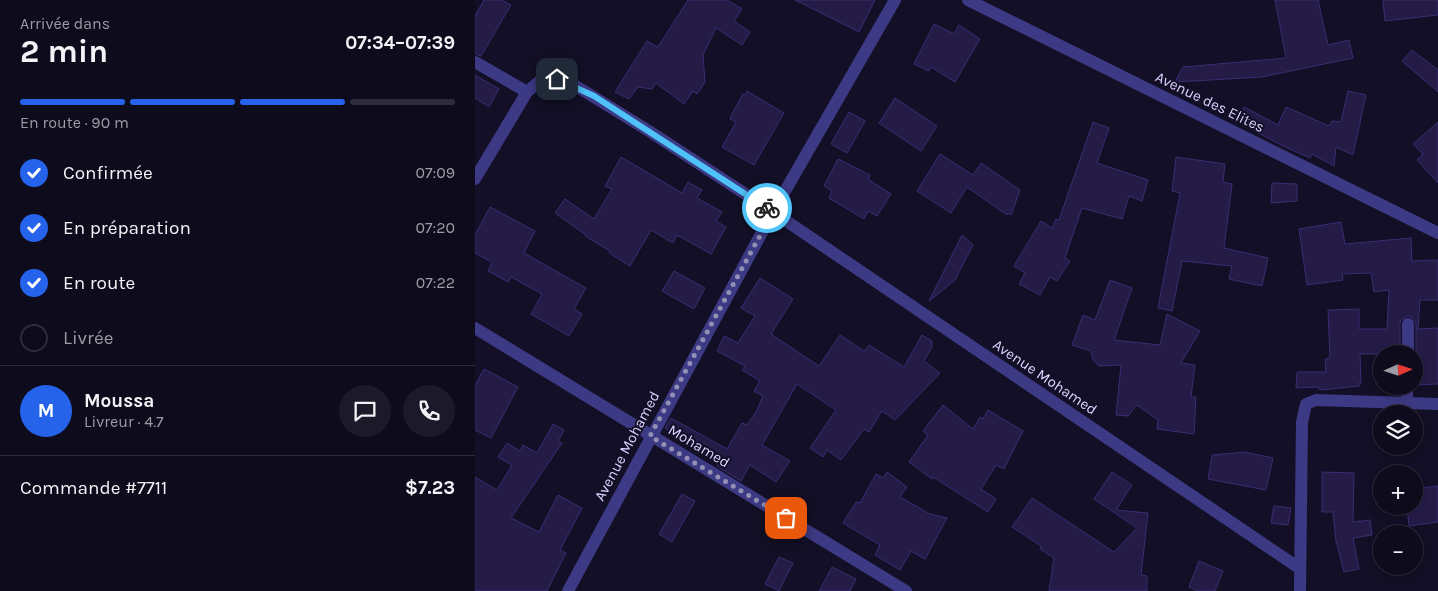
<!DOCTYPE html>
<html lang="fr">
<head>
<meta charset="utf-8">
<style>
	:root { --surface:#0e0b1c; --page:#1c1929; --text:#f1f3f6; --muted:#9b9ba3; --line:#2e2b3b; --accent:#2563eb }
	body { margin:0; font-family:Karla,sans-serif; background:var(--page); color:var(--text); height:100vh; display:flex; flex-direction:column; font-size:19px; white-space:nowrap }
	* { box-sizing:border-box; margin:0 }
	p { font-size:16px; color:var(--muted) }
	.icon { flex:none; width:28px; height:28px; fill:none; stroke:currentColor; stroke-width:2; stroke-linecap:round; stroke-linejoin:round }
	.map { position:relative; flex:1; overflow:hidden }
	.drawer { display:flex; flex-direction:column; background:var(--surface); width:475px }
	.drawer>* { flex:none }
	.needle { width:32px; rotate:87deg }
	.buttons { position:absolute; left:898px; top:345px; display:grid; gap:10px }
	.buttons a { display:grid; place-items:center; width:50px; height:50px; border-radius:50%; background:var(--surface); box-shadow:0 2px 8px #0003,0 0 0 1px var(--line); font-size:25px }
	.pin { position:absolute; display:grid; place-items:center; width:42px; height:42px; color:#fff; margin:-21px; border-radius:10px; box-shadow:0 2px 8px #0006 }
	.courier { position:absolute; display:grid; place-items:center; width:50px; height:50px; margin:-25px; border:4px solid #4fc3f7; border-radius:50%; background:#fff; color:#222; box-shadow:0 1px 6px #0007 }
	.headline em { font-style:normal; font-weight:700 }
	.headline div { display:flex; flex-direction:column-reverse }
	.headline { display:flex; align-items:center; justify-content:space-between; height:85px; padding:0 20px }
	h1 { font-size:32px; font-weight:700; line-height:38px }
	.bar { display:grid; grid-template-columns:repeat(4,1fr); gap:8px 5px; align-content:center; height:60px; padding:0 20px }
	.bar i { height:6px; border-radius:4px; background:var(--line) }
	.bar .active { background:var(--accent) }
	.bar p { grid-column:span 4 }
	.line { display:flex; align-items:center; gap:12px; padding:0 20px; border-top:1px solid var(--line) }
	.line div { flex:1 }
	.round { display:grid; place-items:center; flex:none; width:52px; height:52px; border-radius:26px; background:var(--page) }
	ol { padding:0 20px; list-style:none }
	li { display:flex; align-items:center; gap:15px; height:55px }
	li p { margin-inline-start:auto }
	li .icon { padding:5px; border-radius:50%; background:var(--accent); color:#fff; stroke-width:4 }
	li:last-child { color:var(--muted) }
	li i { width:28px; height:28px; border:2px solid var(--line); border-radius:50% }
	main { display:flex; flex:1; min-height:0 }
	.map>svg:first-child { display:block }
</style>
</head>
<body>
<main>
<section class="drawer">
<div class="headline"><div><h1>2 min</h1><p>Arrivée dans</p></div><em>07:34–07:39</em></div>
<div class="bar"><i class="active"></i><i class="active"></i><i class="active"></i><i></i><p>En route · 90 m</p></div>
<ol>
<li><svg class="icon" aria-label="check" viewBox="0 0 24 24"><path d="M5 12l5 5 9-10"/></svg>Confirmée<p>07:09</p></li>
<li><svg class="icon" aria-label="check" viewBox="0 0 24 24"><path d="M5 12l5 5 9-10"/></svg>En préparation<p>07:20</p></li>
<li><svg class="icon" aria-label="check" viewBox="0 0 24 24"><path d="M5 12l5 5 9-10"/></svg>En route<p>07:22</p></li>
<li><i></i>Livrée</li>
</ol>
<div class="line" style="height:90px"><b class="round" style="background:var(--accent);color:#fff">M</b><div><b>Moussa</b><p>Livreur · 4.7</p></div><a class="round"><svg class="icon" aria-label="chat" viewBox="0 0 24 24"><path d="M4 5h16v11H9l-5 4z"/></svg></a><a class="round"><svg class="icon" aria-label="phone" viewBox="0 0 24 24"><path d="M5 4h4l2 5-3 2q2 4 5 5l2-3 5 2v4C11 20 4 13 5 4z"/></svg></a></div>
<div class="line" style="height:65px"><div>Commande #7711</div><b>$7.23</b></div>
</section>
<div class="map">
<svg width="963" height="591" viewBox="0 0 963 591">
	<rect width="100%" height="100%" fill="#130f26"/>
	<path fill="#241b47" stroke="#3b2d73" d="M9 0H27L36 5 6 56 0 54V16Z
		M213 0H252L267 9 259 21 275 32 267 45 241 28 228 55 230 82 222 94 218 91 209 104 181 83 177 89 163 87 154 99 140 92 172 41 182 47 185 44Z
		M320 0H400L384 32Z
		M800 0H843L853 45 874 40 878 58 787 77 700 82 708 67 811 58Z
		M908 0H963V15L910 21Z
		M459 24 479 34 484 25 505 39 480 82 456 67 454 71 439 64Z
		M937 50 963 70V92L927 61Z
		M0 75 24 89 14 107 0 98Z
		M272 91 309 113 279 165 247 147 261 122 255 119 257 114 268 94 270 95Z
		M873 91 891 95 878 155 861 147 859 166 837 154 835 158 804 144 762 121 769 107 803 125 811 107 854 126 857 121 866 122Z
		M420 98 462 126 446 151 404 123Z
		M374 112 390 121 372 153 356 144Z
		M618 122 634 128 622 163 673 180 667 201 654 196 647 219 607 208 590 258 595 261 582 281 575 277 565 295 544 284 550 273 539 266 566 221 577 228 581 219 584 220Z
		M963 122V183L942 160 948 154 938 144Z
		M465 154 498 175 506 163 545 190 536 215 533 213 532 215 492 187 476 213 442 191Z
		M146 157 207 193 213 182 227 190 222 198 247 212 241 221 251 227 236 254 202 235 198 243 176 230 155 266 134 253 135 251 110 236 111 235 80 213 90 199 119 219 137 189 130 186Z
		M701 157 750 164 748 182 757 184 749 248 793 258 787 286 754 279 757 266 707 261 697 311 683 308 705 193 697 191Z
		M363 159 395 175 393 179 416 194 402 216 393 211 389 219 354 198 357 191 349 186Z
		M797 183 822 184V201L796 203Z
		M15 207 60 231 49 253 111 288 99 309 107 314 94 336 56 314 67 294 36 277 33 282 13 271 17 262 0 253V235Z
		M866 222 870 244 936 238 937 261 963 260V300H945L943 329 963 328V384L941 385V324L937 317 933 316 926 320 925 324V354H885L886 383H884V386L846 390 842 387 821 388 822 372H851L850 359 855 358 853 310 884 309V329H912L914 290 899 292 896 273 867 274 868 280 832 285 824 229Z
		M487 235 498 245 480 280 454 301Z
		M199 271 230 288 219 309 187 291Z
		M285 278 318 299 296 334 344 366 365 335 389 351 394 345 429 367 447 335 457 341V347L449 361 465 373 420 420 407 411 394 432 389 429 366 460 352 450 348 457 335 448 361 410 322 384 287 445 315 461 301 482 275 465 266 481 242 466 243 464 190 428 196 418 252 449 267 423 272 425 281 412 288 396 279 391 285 381 267 370 270 366 242 351 249 336 263 343 280 316 266 308Z
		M635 280 657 288 639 340 685 345 692 314 725 331 706 363 720 365 716 397H721L719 434 682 429 683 420 662 405 653 416 641 415 646 365 624 366 618 360 616 351 597 345 608 315 620 320Z
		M9 369 43 387 16 438 0 430V386Z
		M468 405 498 429 505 417 508 419 513 410 548 431 529 469 521 465 506 489 521 499 513 512 458 477 457 479 434 462 453 435 448 431Z
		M78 424 89 430 83 441 87 443 36 518 64 532 83 495 107 508 85 550 91 553 72 591H0V477L22 490 37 465 23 457 32 443 45 451 48 445 62 453Z
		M769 452 798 458 791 490 733 479 737 455Z
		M412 472 432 487 425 497 455 514 472 518 450 559 436 551 425 570 400 555 405 545 368 523 381 502 385 503 401 474 408 478Z
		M637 472 657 485 641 510 673 513 666 575 672 576V591H574L579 558 565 549 566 546 537 527 557 498 639 552 662 528 619 499Z
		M847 472 879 473 878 522 895 520 897 535 878 538 884 569 869 572 861 541 858 512H847Z
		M963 486V522L934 526 932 506H939V489Z
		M207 494 220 501 197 542 184 534Z
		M799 506 816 508 813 525 796 523Z
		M304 557 318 563 304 591 290 584Z
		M724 561 748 571 740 591H723L714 587Z
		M357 567 381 579 375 591H344Z"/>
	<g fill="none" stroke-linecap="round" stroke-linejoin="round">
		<path stroke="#3d3a85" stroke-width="12" d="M493 0 963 233
			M0 62 52 92 68 78 82 79 101 86 174 131 298 212 824 568
			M0 179 52 92
			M0 328 431 591
			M933 354V324
			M932 403V386
			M93 591 298 212 420 0
			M825 591 827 422 831 404 841 400 963 404"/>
	</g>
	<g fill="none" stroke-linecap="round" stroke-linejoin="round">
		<path stroke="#948fb3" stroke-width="5" stroke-dasharray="0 9" d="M292 208 298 212 175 436 311 518"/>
		<path stroke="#4fc3f7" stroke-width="6" d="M82 79 119 96 292 208"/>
	</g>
	<g text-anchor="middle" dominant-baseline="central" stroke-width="4" stroke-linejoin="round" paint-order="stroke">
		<g font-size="15" fill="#d9d4ff" stroke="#130f26">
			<text transform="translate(735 102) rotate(26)">Avenue des Elites</text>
			<text transform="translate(570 377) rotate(34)">Avenue Mohamed</text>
			<text transform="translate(152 446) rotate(-62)">Avenue Mohamed</text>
			<text transform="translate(224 446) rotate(31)">Mohamed</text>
		</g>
	</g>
</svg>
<div class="buttons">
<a><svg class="needle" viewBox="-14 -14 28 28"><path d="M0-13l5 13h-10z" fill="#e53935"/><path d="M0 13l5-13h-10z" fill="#9b9ba3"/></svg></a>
<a><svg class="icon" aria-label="layers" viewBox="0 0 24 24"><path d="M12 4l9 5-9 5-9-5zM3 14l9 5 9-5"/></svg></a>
<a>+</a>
<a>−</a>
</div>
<div class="pin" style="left:311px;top:518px;background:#ea580c"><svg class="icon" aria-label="bag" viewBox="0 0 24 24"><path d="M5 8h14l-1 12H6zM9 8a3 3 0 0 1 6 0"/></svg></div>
<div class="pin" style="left:82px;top:79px;background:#1f2937"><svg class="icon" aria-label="home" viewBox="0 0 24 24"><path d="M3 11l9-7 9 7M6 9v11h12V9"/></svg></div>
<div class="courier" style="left:292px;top:208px"><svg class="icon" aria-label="bike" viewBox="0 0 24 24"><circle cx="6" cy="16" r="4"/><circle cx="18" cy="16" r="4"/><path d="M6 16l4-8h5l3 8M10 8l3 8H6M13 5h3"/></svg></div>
</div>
</main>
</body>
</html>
